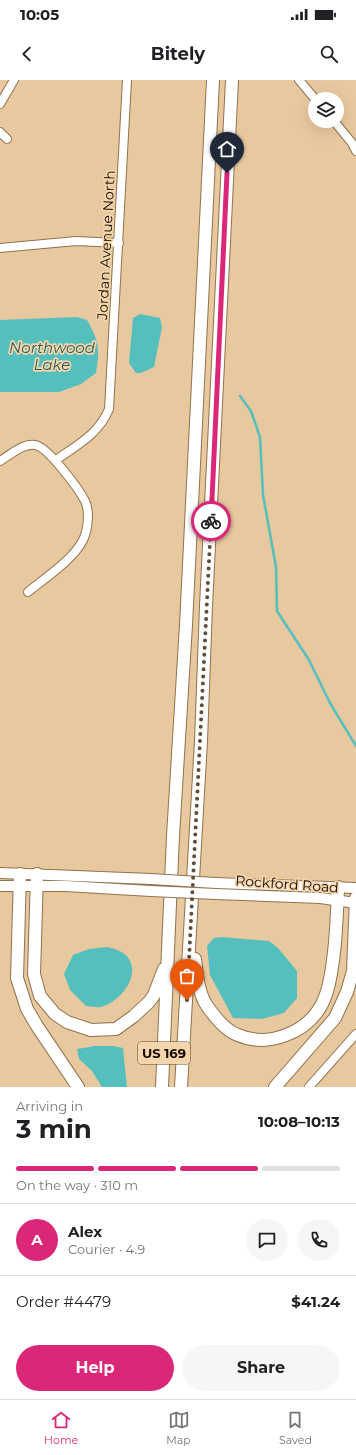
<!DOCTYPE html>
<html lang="en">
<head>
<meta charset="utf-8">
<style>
	:root { --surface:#fff; --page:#f6f6f6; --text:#202124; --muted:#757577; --line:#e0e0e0; --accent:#db2777 }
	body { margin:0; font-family:Montserrat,sans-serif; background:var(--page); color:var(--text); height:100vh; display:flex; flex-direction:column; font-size:15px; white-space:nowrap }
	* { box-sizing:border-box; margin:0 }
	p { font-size:13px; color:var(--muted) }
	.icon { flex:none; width:22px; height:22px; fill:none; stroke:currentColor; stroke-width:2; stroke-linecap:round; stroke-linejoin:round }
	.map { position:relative; height:1007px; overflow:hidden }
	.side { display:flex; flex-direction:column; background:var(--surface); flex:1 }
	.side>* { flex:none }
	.controls { position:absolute; left:308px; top:12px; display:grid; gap:8px }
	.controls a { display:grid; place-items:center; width:36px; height:36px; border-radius:50%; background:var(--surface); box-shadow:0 4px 16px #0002; font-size:20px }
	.pin { position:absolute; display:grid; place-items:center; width:34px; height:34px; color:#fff; margin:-41px -17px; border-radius:50% 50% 50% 0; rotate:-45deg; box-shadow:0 0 4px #0007 }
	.pin .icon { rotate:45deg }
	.courier { position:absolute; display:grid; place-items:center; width:40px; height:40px; margin:-20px; border:3px solid #db2777; border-radius:50%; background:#fff; color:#222; box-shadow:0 1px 5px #0007 }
	.headline em { font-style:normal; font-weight:700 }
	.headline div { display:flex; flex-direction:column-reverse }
	.headline { display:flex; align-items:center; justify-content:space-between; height:68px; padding:0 16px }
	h1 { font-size:26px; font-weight:700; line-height:30px }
	.bar { display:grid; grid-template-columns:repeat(4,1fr); gap:6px 4px; align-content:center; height:48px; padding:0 16px }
	.bar i { height:5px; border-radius:3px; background:var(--line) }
	.bar .active { background:var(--accent) }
	.bar p { grid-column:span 4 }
	.line { display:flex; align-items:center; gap:10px; padding:0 16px; border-top:1px solid var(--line) }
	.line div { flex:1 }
	.round { display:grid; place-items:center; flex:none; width:42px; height:42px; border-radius:21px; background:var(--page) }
	.action { display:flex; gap:8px; margin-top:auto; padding:8px 16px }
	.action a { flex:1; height:46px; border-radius:24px; background:var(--accent); color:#fff; font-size:16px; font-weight:700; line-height:46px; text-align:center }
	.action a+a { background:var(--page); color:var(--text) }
	.status { display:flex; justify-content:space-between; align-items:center; height:28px; padding:0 20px; background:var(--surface); direction:ltr }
	.status svg { height:11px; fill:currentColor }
	header { display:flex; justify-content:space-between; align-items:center; height:52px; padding:0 16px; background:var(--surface); font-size:18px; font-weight:700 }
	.tabs { display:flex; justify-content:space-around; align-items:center; height:56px; border-top:1px solid var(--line); background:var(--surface); font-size:11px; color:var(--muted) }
	.tabs a { display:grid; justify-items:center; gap:2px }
	.tabs .active { color:var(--accent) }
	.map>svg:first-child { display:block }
</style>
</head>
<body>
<div class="status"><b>10:05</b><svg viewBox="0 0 49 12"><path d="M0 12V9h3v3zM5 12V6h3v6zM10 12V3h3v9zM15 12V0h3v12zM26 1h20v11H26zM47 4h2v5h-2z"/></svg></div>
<header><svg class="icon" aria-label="back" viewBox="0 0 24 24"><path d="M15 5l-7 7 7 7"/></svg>Bitely<svg class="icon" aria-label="search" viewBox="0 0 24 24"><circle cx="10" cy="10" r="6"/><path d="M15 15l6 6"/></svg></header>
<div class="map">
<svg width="356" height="1007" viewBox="0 0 356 1007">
	<rect width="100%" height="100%" fill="#e8c89f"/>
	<path fill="#55bfbd" d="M140 234 160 238 162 247 154 287 141 293H136L129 283 133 238Z
		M77 237 87 240C99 261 100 269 96 293L81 304 59 312H0V240Z
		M222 857 269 861 278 868 297 891V918L284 933 262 939 233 938 210 895 207 866 214 858Z
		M107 867C115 869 124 871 129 879 140 897 120 922 101 927 97 928 90 926 86 926L70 910 64 894 73 875 89 869Z
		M95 966H113L123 968 127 1007H102L92 991 79 979 77 969Z"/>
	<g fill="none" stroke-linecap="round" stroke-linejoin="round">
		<path stroke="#55bfbd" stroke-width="2.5" d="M240 316 251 331 260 357 263 415 276 487 277 531 309 580 330 623 356 666"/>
		<defs>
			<path id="minor" d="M299 0 315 19
				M0 24 14 0
				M334 41 352 63 356 71
				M0 52 7 59
				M0 168 76 161 119 163
				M56 380C77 365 99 354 109 329L127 0
				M0 381C10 375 23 363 35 365 47 366 79 409 85 421 90 431 88 450 83 460 74 479 45 498 28 512
				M309 1007 356 954"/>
			<path id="major" d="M0 793 151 799
				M216 803 356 808
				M0 806H65L151 811
				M216 814 320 818 356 823"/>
			<path id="highway" d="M20 794 17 898 27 929 37 946 78 1007
				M37 794 34 894 40 916 55 934 67 942 91 950 116 949 134 936 149 922 154 915 164 889
				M195 879C197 895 198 912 207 926 214 936 226 951 238 955 268 968 307 953 322 924 335 900 337 836 338 807
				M162 1007 173 756 186 545 213 0
				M181 1007 201 661 206 526 232 0
				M275 1007 335 938 347 912 353 891 356 818"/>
		</defs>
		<use href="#minor" stroke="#90724c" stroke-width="10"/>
		<use href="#major" stroke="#90724c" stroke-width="12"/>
		<use href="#highway" stroke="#90724c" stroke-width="14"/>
		<use href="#minor" stroke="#fff" stroke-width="8"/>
		<use href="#major" stroke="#fff" stroke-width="10"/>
		<use href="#highway" stroke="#fff" stroke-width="12"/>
		<defs>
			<path id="major-bridge" d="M151 799 216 803
				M151 811 216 814"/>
		</defs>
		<use href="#major-bridge" stroke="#90724c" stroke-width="12" stroke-linecap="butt"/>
		<use href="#major-bridge" stroke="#fff" stroke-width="10"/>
	</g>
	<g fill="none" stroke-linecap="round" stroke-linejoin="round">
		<path stroke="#604d38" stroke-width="4" stroke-dasharray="0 7.2" d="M187 920 211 441"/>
		<path stroke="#db2777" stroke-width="5" d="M211 441 227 93"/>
	</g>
	<g text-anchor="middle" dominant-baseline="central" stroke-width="3.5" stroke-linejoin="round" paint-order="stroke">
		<rect fill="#f5d5ac" stroke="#594834" stroke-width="1" x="138" y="962" width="52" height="22" rx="3"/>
		<g font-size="13" font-weight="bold" fill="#160b01">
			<text x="164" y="973">US 169</text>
		</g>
		<g font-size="14" fill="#160b01" stroke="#f5d5ac">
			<text transform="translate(106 165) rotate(-87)">Jordan Avenue North</text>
			<text transform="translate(287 804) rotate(4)">Rockford Road</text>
		</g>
		<g font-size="15" font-style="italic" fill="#2c5b59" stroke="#f5d5ac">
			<text x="52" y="267">Northwood<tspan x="52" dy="17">Lake</tspan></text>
		</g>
	</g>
</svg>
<div class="controls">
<a><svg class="icon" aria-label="layers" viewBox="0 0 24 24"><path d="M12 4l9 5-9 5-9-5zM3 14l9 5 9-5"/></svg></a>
</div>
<div class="pin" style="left:187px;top:920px;background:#ea580c"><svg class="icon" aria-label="bag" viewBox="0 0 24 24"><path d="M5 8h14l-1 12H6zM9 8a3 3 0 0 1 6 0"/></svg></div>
<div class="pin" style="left:227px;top:93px;background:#1f2937"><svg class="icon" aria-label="home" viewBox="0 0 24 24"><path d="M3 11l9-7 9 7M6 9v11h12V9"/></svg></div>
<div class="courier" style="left:211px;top:441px"><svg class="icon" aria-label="bike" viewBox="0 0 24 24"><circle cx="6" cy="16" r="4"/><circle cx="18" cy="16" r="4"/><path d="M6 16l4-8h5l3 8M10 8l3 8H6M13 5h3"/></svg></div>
</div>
<section class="side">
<div class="headline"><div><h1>3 min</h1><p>Arriving in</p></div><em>10:08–10:13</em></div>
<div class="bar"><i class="active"></i><i class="active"></i><i class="active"></i><i></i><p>On the way · 310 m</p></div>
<div class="line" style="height:72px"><b class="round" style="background:var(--accent);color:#fff">A</b><div><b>Alex</b><p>Courier · 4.9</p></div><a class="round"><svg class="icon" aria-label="chat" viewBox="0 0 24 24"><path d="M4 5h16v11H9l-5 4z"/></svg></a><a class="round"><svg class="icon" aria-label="phone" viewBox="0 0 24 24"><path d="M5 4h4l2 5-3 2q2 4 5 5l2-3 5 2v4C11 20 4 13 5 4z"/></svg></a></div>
<div class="line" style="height:52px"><div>Order #4479</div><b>$41.24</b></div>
<div class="action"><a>Help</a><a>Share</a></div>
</section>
<nav class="tabs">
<a class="active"><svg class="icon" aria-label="home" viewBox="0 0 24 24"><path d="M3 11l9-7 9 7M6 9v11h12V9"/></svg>Home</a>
<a><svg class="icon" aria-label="map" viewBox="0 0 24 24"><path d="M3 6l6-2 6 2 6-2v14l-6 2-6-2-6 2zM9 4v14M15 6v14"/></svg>Map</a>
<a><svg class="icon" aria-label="saved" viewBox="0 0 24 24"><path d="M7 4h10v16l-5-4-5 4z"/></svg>Saved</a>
</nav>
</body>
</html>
